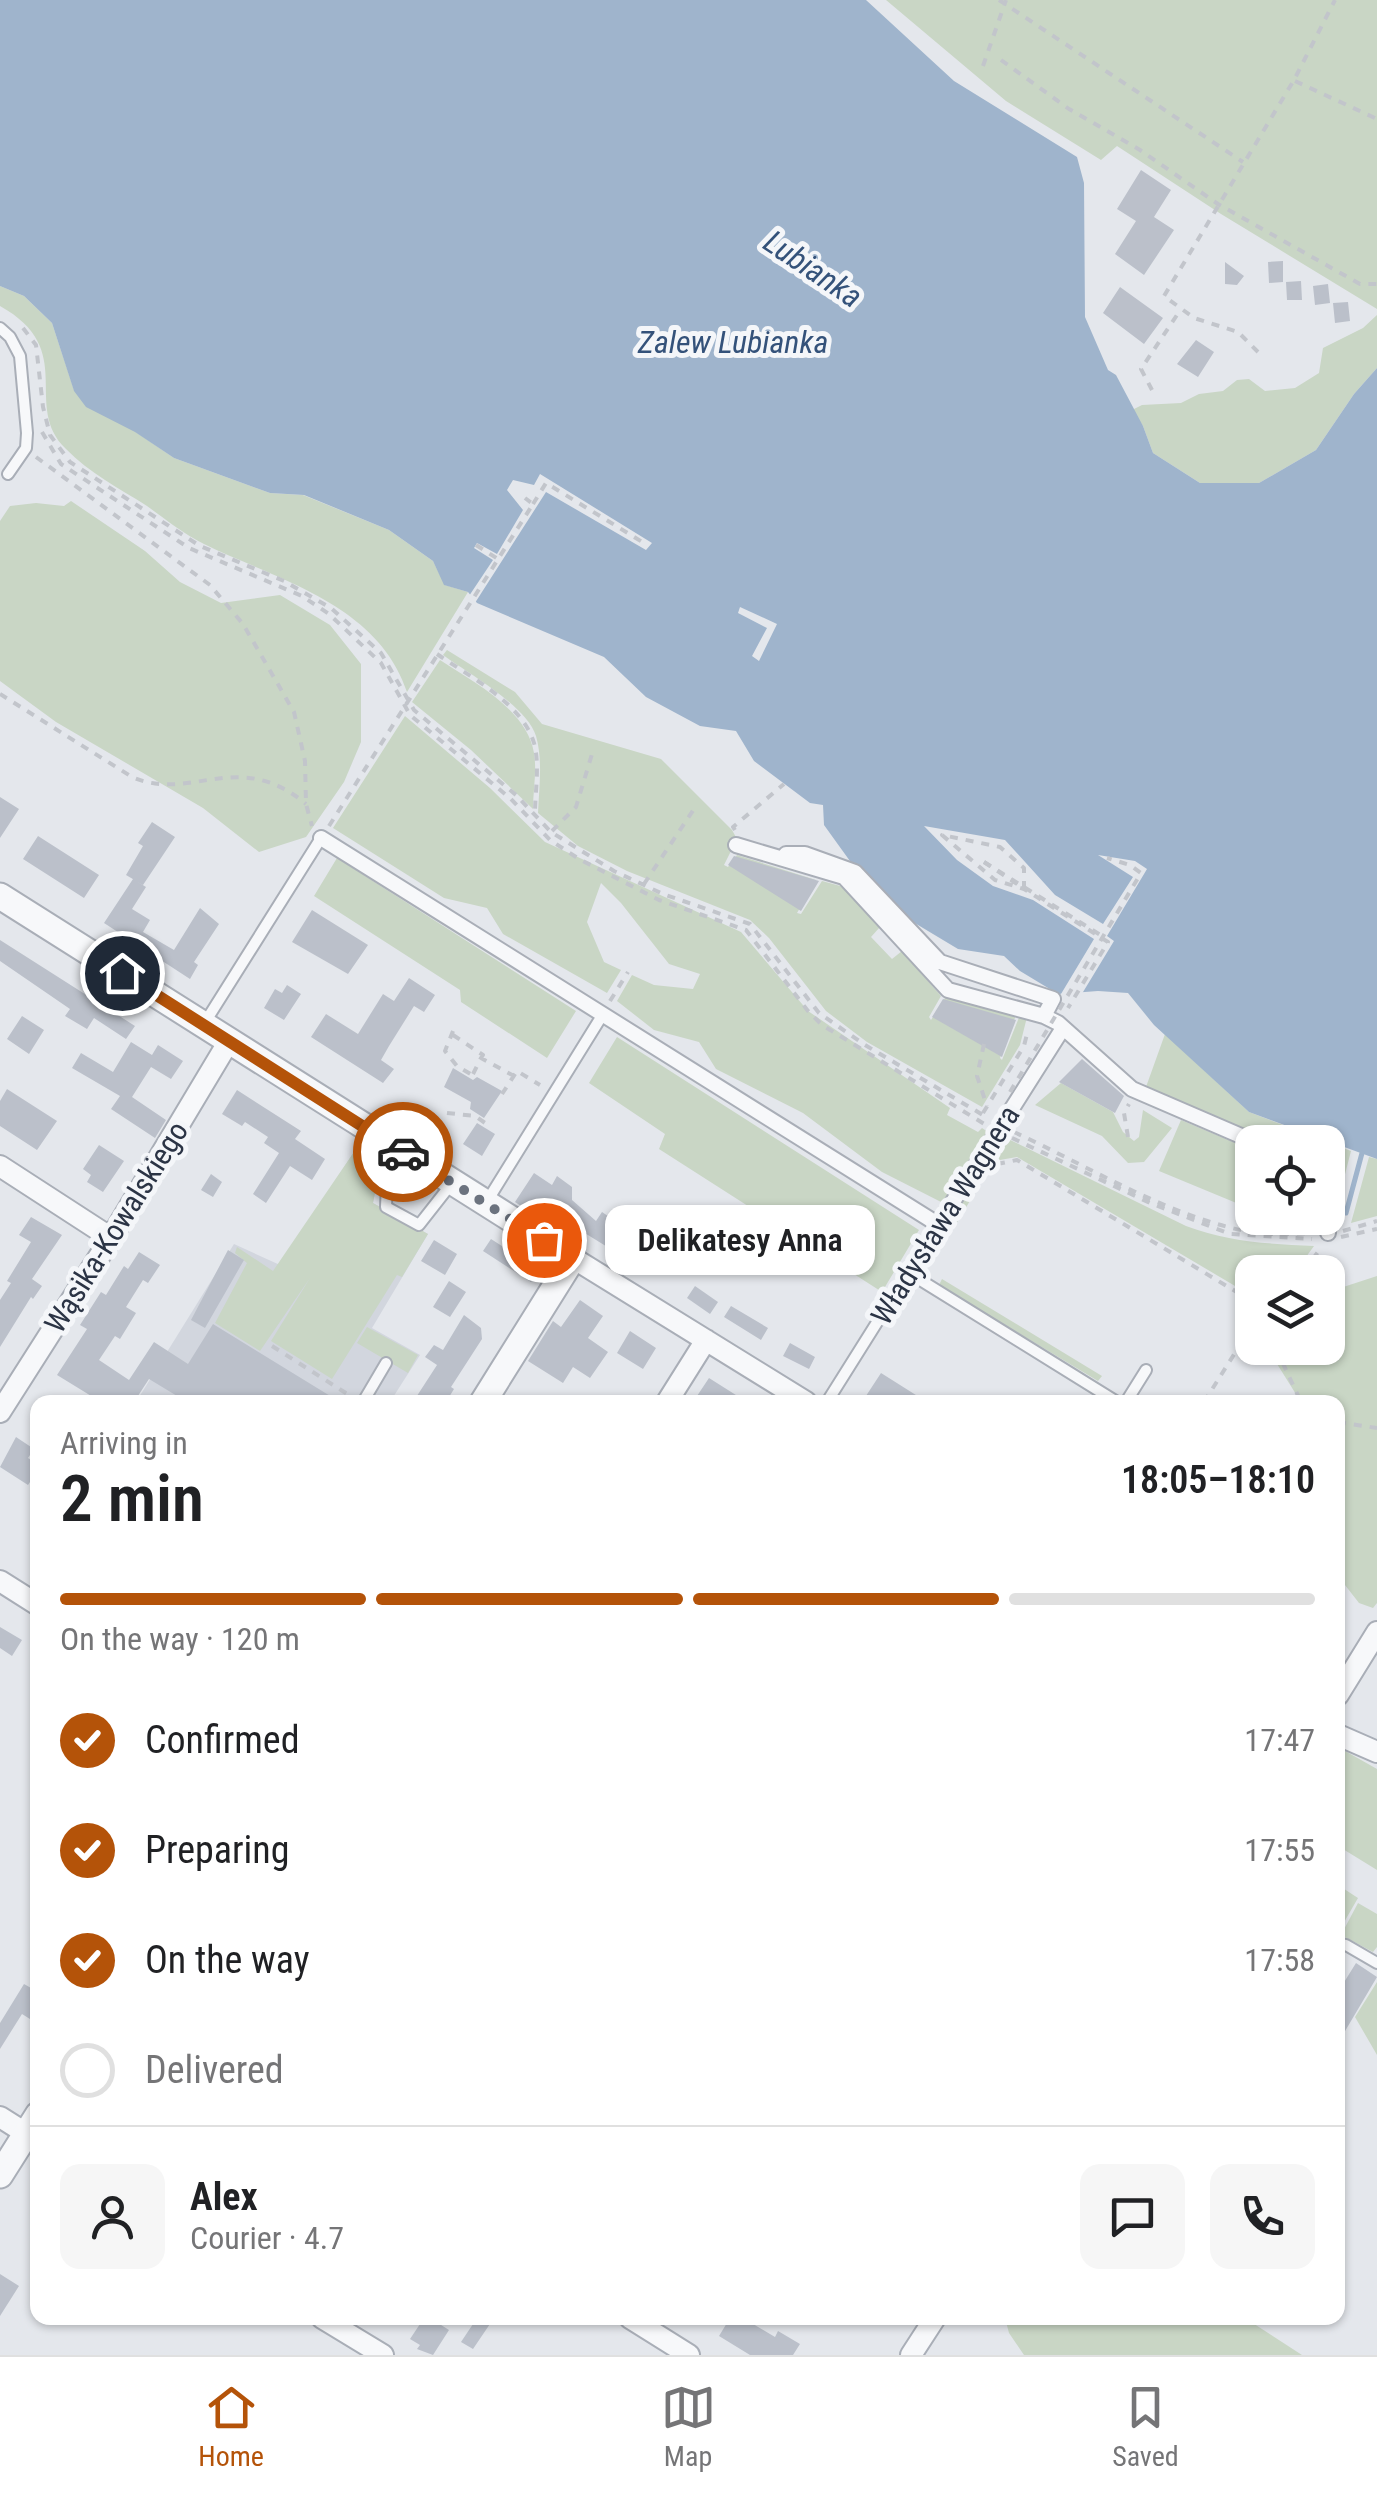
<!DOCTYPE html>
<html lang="en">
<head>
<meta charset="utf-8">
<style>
	:root { --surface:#fff; --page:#f6f6f6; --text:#202124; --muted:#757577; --line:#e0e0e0; --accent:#b45309 }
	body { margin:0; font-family:"Roboto Condensed",sans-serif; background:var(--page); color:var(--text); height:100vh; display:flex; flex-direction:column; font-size:38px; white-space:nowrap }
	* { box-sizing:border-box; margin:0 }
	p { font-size:32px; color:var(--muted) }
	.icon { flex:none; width:55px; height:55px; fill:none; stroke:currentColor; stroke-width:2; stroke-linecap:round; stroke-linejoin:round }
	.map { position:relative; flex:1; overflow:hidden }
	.drawer { position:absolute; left:30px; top:1395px; width:1315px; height:930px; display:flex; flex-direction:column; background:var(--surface); border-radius:20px; box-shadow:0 2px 8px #0004 }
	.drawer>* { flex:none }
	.controls { position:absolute; left:1235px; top:1125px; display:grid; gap:20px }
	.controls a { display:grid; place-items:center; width:110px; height:110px; border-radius:20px; background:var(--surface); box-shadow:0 2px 8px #0004; font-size:50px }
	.pin { position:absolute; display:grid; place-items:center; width:85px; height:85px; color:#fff; margin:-42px; border:5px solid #fff; border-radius:50%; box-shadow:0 2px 10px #0007 }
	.courier { position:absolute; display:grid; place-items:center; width:100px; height:100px; margin:-50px; border:8px solid #b45309; border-radius:50%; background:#fff; color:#222; box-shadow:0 2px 12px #0007 }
	.bubble { position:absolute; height:70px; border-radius:20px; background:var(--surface); box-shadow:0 2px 8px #0004; font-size:32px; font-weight:600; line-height:70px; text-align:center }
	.summary em { font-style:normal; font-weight:600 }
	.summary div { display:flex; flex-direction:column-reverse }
	.summary { display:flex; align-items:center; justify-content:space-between; height:170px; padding:0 30px }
	h1 { font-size:65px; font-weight:600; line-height:75px }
	.bar { display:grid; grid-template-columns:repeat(4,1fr); gap:15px 10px; align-content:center; height:120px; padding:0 30px }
	.bar i { height:12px; border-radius:8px; background:var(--line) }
	.bar .on { background:var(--accent) }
	.bar p { grid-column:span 4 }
	.line { display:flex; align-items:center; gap:25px; padding:0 30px; border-top:2px solid var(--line) }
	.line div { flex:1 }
	.round { display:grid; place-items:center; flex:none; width:105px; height:105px; border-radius:20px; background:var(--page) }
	ol { padding:0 30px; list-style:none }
	li { display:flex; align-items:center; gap:30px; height:110px }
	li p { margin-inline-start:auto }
	li .icon { padding:10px; border-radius:50%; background:var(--accent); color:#fff; stroke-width:4 }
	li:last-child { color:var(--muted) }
	li i { width:55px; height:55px; border:5px solid var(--line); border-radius:50% }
	.tab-bar { display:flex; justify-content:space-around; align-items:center; height:140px; border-top:2px solid var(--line); background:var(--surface); font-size:28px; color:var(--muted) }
	.tab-bar a { display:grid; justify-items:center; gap:5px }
	.tab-bar .on { color:var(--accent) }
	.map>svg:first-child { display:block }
</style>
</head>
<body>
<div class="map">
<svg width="1377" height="2355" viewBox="0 0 1377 2355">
	<rect width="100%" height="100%" fill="#e4e7ec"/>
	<path fill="#d2d6de" d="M358 1146 381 1161 373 1203 428 1234 372 1328 420 1355 390 1402H136L234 1244 280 1265Z"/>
	<path fill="#c9d6c5" d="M886 0H1377V309L1221 214 1117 146 1101 160 1006 101Z
		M0 286 24 296 52 323 74 390 174 458 270 493 303 495 389 530 433 561 445 585 468 592 407 692C378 604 278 580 204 544 184 534 165 519 147 506 119 488 89 473 66 449 21 405 79 350 0 306Z
		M1377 315V368L1354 394 1316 450 1259 483H1200L1153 453 1143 426 1132 410 1142 405 1181 403 1199 394 1223 391 1237 380 1249 379 1265 391 1295 388 1319 373 1323 348 1363 328Z
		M71 501 145 551 180 582 221 603 280 595 330 625 361 664V742L344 782 306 837 259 852 203 808 56 722 0 681V521L10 506 36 503 64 506Z
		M447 650 515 692 542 724 661 759 732 830 737 839 724 865 728 867 737 855 816 880 797 913 801 914 822 881 844 887 880 927 871 937 892 959 902 951 941 996 929 1017 931 1020 945 998 1016 1015 1000 1058 1002 1060 1020 1015 1027 1017 1020 1045 982 1107 867 1042 826 1011 769 938 750 920 627 871 578 846 538 813C539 789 543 760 536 736 527 706 469 674 443 655Z
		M440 660C473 682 527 709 534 753 537 771 533 791 533 809L471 750 412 702Z
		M405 716 490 788 545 842 741 932 808 1011 950 1108 947 1115 978 1132 982 1128 988 1132 945 1204 882 1172 803 1113 716 1069 699 1042 654 1030 617 1001 632 975 654 985 693 989 700 974 669 964 621 903 601 883 587 922 604 962 621 970 607 993 503 934 487 908 444 898 333 828Z
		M337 858 576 1011 547 1058 461 1002 460 990 314 896Z
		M1165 1034 1249 1112 1351 1151 1334 1217 1335 1171 1328 1167V1142H1272L1146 1087Z
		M617 1037 919 1230 882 1292 659 1149 665 1134 589 1083Z
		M1061 1083 1113 1112 1123 1132 1134 1141 1139 1137 1143 1110 1172 1128 1144 1162 1128 1163 1102 1136 1035 1105Z
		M1181 1120 1252 1150V1192L1246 1207 1159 1171Z
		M1004 1137 1186 1226C1229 1242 1269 1244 1314 1246L1295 1272H1252V1296L1017 1157 994 1161 953 1229 947 1225Z
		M358 1146 381 1161 373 1203 428 1234 402 1277 397 1275 332 1379 271 1341 310 1278 260 1351 215 1323 247 1263 235 1253 237 1247 273 1271Z
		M1369 1157 1377 1159V1216L1351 1223Z
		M1252 1203V1218H1321L1320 1227 1246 1226Z
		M1377 1276V1603L1373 1608 1359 1603 1338 1576V1402H1297L1299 1399 1267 1348H1328V1292Z
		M942 1279 1102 1376 1098 1381 939 1285Z
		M367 1327 418 1355 408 1373 357 1343Z
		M1338 1747 1377 1769V1870L1338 1846Z
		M1338 1885 1358 1898 1343 1924 1338 1921Z
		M1358 1903 1377 1914V1947L1373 1952 1341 1935Z
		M1377 1982V2055L1355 2017Z
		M1005 2318H1245L1302 2355H1024L1009 2333Z"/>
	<path fill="#9fb4cc" d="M0 0H866L954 81 1077 157 1084 183 1085 317 1108 370 1116 375 1143 426 1153 453 1200 483H1259L1316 450 1354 394 1377 368V1159L1249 1112 1154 1025 1128 993 1098 991 1058 994 1020 971 1004 956 958 949 908 919 860 875 824 825 823 805 810 803 754 761 736 731 700 726 646 697 604 657 477 603 468 592 444 585 433 561 389 530 304 495 270 493 174 458 135 432 86 407 74 391 52 323 24 296 0 286Z"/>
	<path fill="#e4e7ec" d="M540 474 652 543 646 550 546 492 473 606 467 599 493 560 474 548 477 543 497 554 523 510 507 490 513 480 534 485Z
		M740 607 777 624 759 661 752 656 767 628 738 613Z
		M924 826 1005 840 1055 895 1103 924 1133 877 1098 855 1135 861 1147 869 1107 936 1114 941 1080 997 1058 999 1094 939 1033 900 993 886 957 860Z"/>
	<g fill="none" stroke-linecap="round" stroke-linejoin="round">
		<path stroke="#9fb4cc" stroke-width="5" d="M1346 1213 1362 1153"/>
	</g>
	<path fill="#bbc0ca" d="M1141 170 1171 190 1154 217 1174 230 1144 275 1115 254 1136 221 1117 209Z
		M1283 261V282L1269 283 1268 262Z
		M1225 262 1244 276 1237 285 1225 284Z
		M1301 281 1302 300H1287L1286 282Z
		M1328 284 1330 303 1315 305 1313 286Z
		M1120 287 1163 318 1144 344 1103 313Z
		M1348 302 1350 321 1335 323 1333 303Z
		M1196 340 1214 352 1198 377 1177 364Z
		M0 797 19 809 0 838Z
		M152 822 175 837 143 885 126 875 143 846 138 843Z
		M38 836 99 875 84 898 23 859Z
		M734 856 819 881 801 911 728 865Z
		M133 879 146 887 132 909 150 920 143 932 174 950 200 908 219 924 194 962 198 965 190 979 104 923Z
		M312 910 368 945 348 974 292 942Z
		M0 940 135 1026 126 1039 94 1018 87 1029 65 1016 70 1009 0 961Z
		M409 978 435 995 424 1012 414 1006 389 1046 381 1060 394 1069 383 1083 311 1037 326 1014 358 1034 383 994 394 1001Z
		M287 985 301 994 284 1020 264 1008 275 989 282 993Z
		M943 999 1016 1020 1002 1057 932 1017Z
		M22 1016 44 1030 29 1054 7 1039Z
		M131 1042 152 1055 158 1045 183 1061 171 1079 151 1067 132 1097 166 1120 155 1138 111 1109 120 1096 72 1068 81 1053 113 1072Z
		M1082 1059 1124 1096 1115 1113 1059 1082Z
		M453 1068 473 1080 477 1077 502 1091 484 1118 470 1109 471 1102 444 1087Z
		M7 1089 57 1121 37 1150 0 1126V1101Z
		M237 1090 301 1131 295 1139 325 1159 312 1180 290 1166 266 1203 253 1194 279 1153 264 1143 268 1137 245 1122 242 1126 222 1114Z
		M477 1123 495 1134 482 1156 463 1144Z
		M99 1145 124 1161 103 1192 87 1182 91 1175 83 1169Z
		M534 1173 552 1185 557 1176 572 1187V1200L596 1221 602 1212 627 1229 620 1241 628 1248 622 1256 536 1203 530 1212 515 1202Z
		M211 1174 222 1182 213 1197 201 1190Z
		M31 1217 62 1235 32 1279 42 1286 33 1299 31 1297 0 1347V1300L11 1283 7 1281 31 1242 19 1235Z
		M659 1223 686 1240 673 1261 646 1244Z
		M491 1239 539 1270 531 1282 483 1251Z
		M434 1240 457 1254 445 1275 421 1261Z
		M228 1250 244 1260 205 1328 191 1320Z
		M139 1252 160 1265 148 1283 143 1280 126 1307 136 1313 120 1339 115 1336 99 1360 129 1380 154 1342 188 1364 213 1324 340 1402H187L149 1379 134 1402H101L57 1375 87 1329 80 1325 101 1292 106 1295 124 1266 128 1269Z
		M449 1281 466 1292 450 1317 433 1307Z
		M695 1286 718 1302 710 1314 687 1298Z
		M580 1300 603 1316 588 1338 608 1352 590 1378 573 1367 563 1383 528 1361 553 1321 561 1327Z
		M731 1306 768 1328 761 1340 724 1317Z
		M464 1315 481 1328 482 1339 451 1387 454 1389 446 1402H413L437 1365 425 1357 434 1345 443 1350Z
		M630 1331 656 1348 643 1369 617 1353Z
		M790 1343 815 1357 809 1369 783 1356Z
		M881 1373 927 1402H862Z
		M709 1378 747 1402H693Z
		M16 1437 34 1449 28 1458 38 1464V1470L28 1485 0 1467Z
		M0 1627 22 1640 12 1656 0 1648Z
		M1356 1963 1377 1977 1338 2043V1992Z
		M24 1984 38 1992V2024L22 2014 0 2049V2023Z
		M0 2274 19 2286 0 2316Z
		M424 2318H430L449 2330 433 2355 417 2349 420 2345 410 2339Z
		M477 2318H494L473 2349 461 2342Z
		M730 2318H743L775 2337 778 2331 800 2344 793 2355H750L719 2336Z"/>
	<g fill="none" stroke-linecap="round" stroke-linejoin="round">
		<defs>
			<path id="service" d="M0 328 10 337 20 356 27 433 26 448 8 474
				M204 1024 321 838
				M381 1145 388 1157 386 1207 419 1225 452 1183
				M486 1203 603 1014
				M909 1273 1117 1402
				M363 1402 386 1363
				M827 1402 930 1238
				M1126 1402 1146 1370
				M1338 1943 1346 1945 1377 1963"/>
			<path id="pedestrian" d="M321 838 939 1225
				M736 845 844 877 948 990 1044 1016 1058 1023 1132 1089 1255 1142
				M786 854H805L855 872 940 962 1053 999 1044 1016
				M1328 1174 1331 1175 1328 1233
				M930 1238 1063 1028"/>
			<path id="minor" d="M0 1166 111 1238
				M573 1258 806 1402
				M667 1402 706 1340
				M0 1412 111 1238 229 1041
				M0 1581 38 1605
				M1338 1695 1377 1632
				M1338 1735 1377 1752
				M0 2117 38 2141
				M322 2318 383 2355
				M630 2318 689 2355
				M911 2355 935 2318"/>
			<path id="tertiary" d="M0 896 573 1258 483 1402
				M0 2175 38 2115"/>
		</defs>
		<use href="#service" stroke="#a9aeb7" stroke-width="14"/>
		<use href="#pedestrian" stroke="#a9aeb7" stroke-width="18"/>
		<use href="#minor" stroke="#a9aeb7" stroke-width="24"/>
		<use href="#tertiary" stroke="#a9aeb7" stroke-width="29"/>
		<path stroke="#c2c5cb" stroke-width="4" stroke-dasharray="8 8" stroke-linecap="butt" d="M999 0 1243 162
			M1001 60 1069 109 1140 150 1218 204 1360 284H1377
			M983 66 1006 0
			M1295 81 1377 119
			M23 328 36 345 43 407 50 435 70 462 200 546 284 581 331 608 381 653 414 710 516 795 551 832 614 871 663 894 750 924 819 1013 865 1045 988 1118
			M1258 352 1238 332 1194 318 1164 296 1294 80 1335 0
			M1152 390 1141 369 1181 309
			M42 432 61 464 189 548 302 596 329 614 381 663 410 715 511 799 550 840 579 859 659 900 746 930 808 1011 822 1025 986 1125
			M36 457 210 585 243 624 294 712 305 761 306 804 312 826
			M533 504 546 483 644 543
			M476 545 498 559
			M437 654C470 677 522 703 534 743 540 765 535 791 535 814
			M0 694 132 777C191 803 238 747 306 804
			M329 826 533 504 525 498
			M735 830 733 827 784 784
			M552 831 576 807 592 754
			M984 862 1020 886
			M644 884 694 809
			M1024 889V868L1000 847 942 835 995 880 1024 889 1108 942 1068 1008
			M610 1001 628 972
			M453 1031 445 1051 457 1066 474 1076
			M453 1035 483 1055 481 1058
			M984 1044 977 1076 987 1106
			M473 1074 481 1058 514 1076
			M502 1094 517 1071 540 1085
			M447 1113 475 1116 488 1125 486 1128
			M983 1113 1024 1046 1028 1030
			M1014 1132C1088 1166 1171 1218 1251 1232 1271 1236 1293 1233 1314 1233
			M1128 1137 1124 1113 1129 1104
			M1012 1138 1150 1203 1230 1234 1312 1239
			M997 1164 1017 1160 1250 1300 1252 1313
			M1343 1231 1377 1221
			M1341 1237 1377 1229
			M1303 1272 1321 1248
			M272 1346 352 1397
			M1281 1348 1279 1355 1301 1402
			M1204 1402 1252 1326
			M1338 1422 1377 1428"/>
		<use href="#service" stroke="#f7f8fa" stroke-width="10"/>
		<use href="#pedestrian" stroke="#f7f8fa" stroke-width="14"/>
		<use href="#minor" stroke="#f7f8fa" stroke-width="20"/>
		<use href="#tertiary" stroke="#f7f8fa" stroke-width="25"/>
		<path stroke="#c2c5cb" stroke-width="4" stroke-dasharray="8 8" stroke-linecap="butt" d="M984 862 1102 936
			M1010 1092 1141 873 1130 865 1107 858"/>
	</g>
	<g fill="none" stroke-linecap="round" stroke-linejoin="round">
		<path stroke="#6c737f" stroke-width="10" stroke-dasharray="0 18" d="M403 1152 544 1240"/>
		<path stroke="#b45309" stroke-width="12" d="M122 973 403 1152"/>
	</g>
	<g text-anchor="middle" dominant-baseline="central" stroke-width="10" stroke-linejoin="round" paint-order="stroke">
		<g font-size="30" fill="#2b3445" stroke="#f4f6f9">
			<text transform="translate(945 1215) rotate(-58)">Władysława Wagnera</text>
			<text transform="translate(116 1227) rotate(-58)">Wąsika-Kowalskiego</text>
		</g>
		<g font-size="32" font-style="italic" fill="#34527a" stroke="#f4f6f9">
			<text transform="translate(813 269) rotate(34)">Lubianka</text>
			<text x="733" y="342">Zalew Lubianka</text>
		</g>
	</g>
</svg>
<div class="controls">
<a><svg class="icon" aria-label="locate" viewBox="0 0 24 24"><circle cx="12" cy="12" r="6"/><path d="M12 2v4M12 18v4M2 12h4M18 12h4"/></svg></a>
<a><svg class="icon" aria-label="layers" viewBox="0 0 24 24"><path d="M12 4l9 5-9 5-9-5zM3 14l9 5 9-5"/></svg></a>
</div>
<div class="pin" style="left:544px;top:1240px;background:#ea580c"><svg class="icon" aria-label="bag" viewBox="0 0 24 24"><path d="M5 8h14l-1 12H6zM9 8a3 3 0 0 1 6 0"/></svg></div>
<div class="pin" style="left:122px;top:973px;background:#1f2937"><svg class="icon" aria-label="home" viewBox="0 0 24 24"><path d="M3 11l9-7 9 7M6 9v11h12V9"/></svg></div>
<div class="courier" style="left:403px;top:1152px"><svg class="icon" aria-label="car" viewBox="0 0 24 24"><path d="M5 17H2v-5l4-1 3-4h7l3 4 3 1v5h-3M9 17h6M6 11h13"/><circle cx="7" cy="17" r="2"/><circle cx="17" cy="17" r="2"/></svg></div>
<div class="bubble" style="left:605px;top:1205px;width:270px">Delikatesy Anna</div>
<section class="drawer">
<div class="summary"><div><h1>2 min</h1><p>Arriving in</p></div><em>18:05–18:10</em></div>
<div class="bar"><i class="on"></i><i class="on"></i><i class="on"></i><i></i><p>On the way · 120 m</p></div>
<ol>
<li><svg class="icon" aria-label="check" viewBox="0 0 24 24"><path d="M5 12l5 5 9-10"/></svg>Confirmed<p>17:47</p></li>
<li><svg class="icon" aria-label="check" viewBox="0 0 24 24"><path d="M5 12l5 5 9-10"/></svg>Preparing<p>17:55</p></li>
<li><svg class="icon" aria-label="check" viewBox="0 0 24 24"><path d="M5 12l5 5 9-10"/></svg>On the way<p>17:58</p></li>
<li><i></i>Delivered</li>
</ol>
<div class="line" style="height:180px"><a class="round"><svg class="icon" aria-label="person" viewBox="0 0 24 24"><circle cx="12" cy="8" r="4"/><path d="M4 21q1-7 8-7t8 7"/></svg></a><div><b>Alex</b><p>Courier · 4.7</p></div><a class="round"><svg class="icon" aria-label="chat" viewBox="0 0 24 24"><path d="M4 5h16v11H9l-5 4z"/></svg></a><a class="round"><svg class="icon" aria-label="phone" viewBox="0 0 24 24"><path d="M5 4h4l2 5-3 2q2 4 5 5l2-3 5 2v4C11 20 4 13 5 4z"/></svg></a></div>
</section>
</div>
<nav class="tab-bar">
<a class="on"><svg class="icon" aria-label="home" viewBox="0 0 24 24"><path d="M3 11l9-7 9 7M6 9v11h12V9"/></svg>Home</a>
<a><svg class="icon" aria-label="map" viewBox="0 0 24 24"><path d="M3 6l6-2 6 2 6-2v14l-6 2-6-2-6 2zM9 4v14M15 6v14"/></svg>Map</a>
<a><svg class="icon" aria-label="saved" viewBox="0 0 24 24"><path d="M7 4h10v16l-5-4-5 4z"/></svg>Saved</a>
</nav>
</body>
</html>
